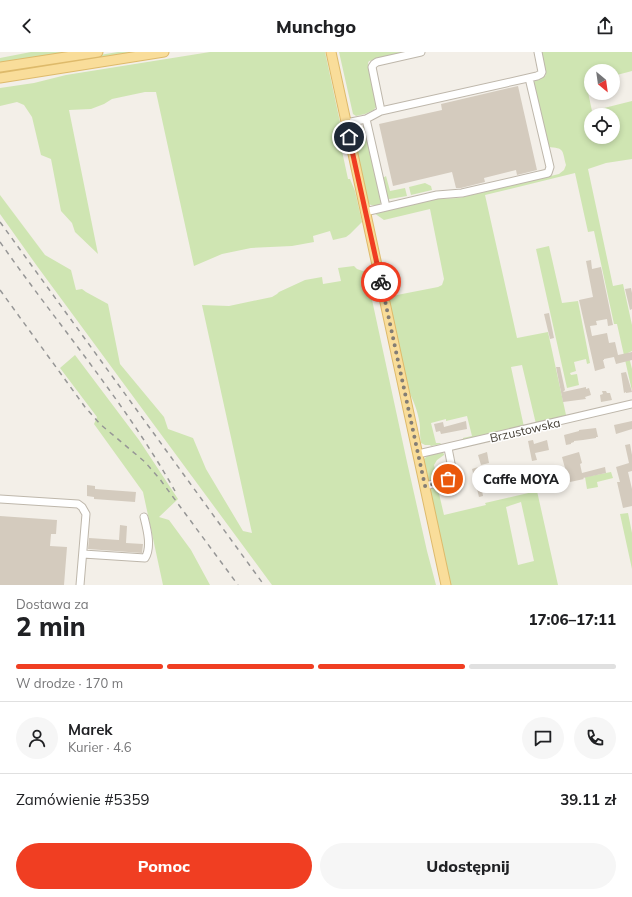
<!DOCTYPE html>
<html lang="pl">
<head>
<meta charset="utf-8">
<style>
	:root { --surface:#fff; --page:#f6f6f6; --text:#202124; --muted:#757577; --line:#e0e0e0; --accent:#f03e22 }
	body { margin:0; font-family:Mulish,sans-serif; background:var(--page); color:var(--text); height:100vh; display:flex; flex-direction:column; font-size:15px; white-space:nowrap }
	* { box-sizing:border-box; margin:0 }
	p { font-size:13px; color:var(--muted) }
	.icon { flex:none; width:22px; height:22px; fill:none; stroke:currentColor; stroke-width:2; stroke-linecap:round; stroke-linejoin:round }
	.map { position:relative; height:533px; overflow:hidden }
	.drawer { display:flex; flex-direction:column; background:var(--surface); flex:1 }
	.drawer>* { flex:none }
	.needle { width:26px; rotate:151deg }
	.controls { position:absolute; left:584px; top:12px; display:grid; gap:8px }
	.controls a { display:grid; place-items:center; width:36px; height:36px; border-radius:50%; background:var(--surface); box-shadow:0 2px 6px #0003; font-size:20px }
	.pin { position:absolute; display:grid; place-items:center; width:34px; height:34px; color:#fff; margin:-17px; border:2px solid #fff; border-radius:50%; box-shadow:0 1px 4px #0007 }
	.courier { position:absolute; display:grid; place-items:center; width:40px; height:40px; margin:-20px; border:3px solid #f03e22; border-radius:50%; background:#fff; color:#222; box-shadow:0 1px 5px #0007 }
	.bubble { position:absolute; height:28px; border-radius:14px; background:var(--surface); box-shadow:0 2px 6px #0003; font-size:13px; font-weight:800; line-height:28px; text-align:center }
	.head em { font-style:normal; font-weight:800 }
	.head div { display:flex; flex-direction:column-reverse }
	.head { display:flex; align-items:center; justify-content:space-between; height:68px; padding:0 16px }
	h1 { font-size:26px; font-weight:800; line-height:30px }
	.bar { display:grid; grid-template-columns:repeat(4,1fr); gap:6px 4px; align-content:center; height:48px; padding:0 16px }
	.bar i { height:5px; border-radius:3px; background:var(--line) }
	.bar .selected { background:var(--accent) }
	.bar p { grid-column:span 4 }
	.line { display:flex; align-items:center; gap:10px; padding:0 16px; border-top:1px solid var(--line) }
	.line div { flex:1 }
	.round { display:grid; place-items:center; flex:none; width:42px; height:42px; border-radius:21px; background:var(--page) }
	.primary-button { display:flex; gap:8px; margin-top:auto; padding:8px 16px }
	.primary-button a { flex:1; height:46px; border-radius:24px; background:var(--accent); color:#fff; font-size:16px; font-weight:800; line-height:46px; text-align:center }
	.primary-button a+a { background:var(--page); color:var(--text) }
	header { display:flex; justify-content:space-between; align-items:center; height:52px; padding:0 16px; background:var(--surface); font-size:18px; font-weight:800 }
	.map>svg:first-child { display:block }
</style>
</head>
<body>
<header><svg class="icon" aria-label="back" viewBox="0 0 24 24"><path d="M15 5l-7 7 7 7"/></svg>Munchgo<svg class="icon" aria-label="share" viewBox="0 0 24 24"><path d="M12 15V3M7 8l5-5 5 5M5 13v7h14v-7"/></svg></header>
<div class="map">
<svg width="632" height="533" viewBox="0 0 632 533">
	<rect width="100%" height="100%" fill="#f3efe8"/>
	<path fill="#cfe5b2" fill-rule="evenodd" d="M31 0H73L0 12V6Z
		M118 0H143L0 23V19Z
		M210 0H325L343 84 339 85 348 127H350L355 139 362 170 350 182 346 185 333 188 330 179 313 184 314 190 292 194 251 196 222 202 194 214 156 40H145L112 47 104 52 91 57 69 58 98 202 75 180 72 171 61 159 51 107 41 103 32 65 24 53 17 50 0 54V36L34 31 66 23Z
		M339 0H408L369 9 368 11 378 55 375 56 374 58 365 62 356 64 353 62Z
		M541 0H632V19L613 24V19H591V29L586 31 592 59 632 49V107L606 111 588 117 613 234 623 232 632 273V299L628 301 632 317V339L617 272H614L594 179 588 180 575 121 485 143 517 286 548 280 566 363 572 362V364L536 372 522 313 511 315 524 375 463 389V386L472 384 467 364 446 369V367L431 371 436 391H440L441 392 431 394 430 393H425L421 391C420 386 420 381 420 375 419 363 415 352 410 342H408L389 246 397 243 438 235 442 233 444 227 430 157 384 168 374 161 435 147 459 146 559 122 564 118 566 113C562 98 565 96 548 95L532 30C536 25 542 27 546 23ZM591 63H613V85H591Z
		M361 75H364L381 147V151L378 153C374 154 370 154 367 150L353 86 362 84Z
		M386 124 390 139 405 136 407 144 390 147H387L382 128 383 126Z
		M425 131 431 134 432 138 411 143 409 135Z
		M0 143 45 203 71 218 76 238 82 237 86 240 108 252 120 312 164 365 168 377 193 386 206 417 243 479 252 481 202 253 229 254 272 245 277 242 279 240 305 228 322 225 323 232 341 229 338 216 354 214 357 217 366 220 407 410 427 499 436 533H272L37 214 0 162Z
		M549 194 562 251 578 249 590 311 587 312 586 307 574 310 576 319 570 321 571 323 577 322 579 333 567 336 536 197Z
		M75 303 139 388 178 447 159 465 169 468 191 498 210 533H163L143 440 94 372 97 365 60 316Z
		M442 400 444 402V403L437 408 434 413 437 426 436 428 429 429 427 427 423 408 427 404Z
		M611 420 613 426 597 430 598 435 587 437 585 425Z
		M437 433 444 463 486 453 485 451 537 439 558 533H449L429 440 430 436ZM521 450 534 509 518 513 506 455Z
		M628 461 632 481V517L620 462Z"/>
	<path fill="#d4cbbe" d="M518 34 537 118 517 123 516 118 484 126 485 130 461 136H456L452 120 393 134 379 72 442 58 441 52Z
		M591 208 592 217 601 215 613 273 608 274 607 267 596 269 597 273 590 274 592 284 607 281 609 291 615 290 618 303 632 300V308L616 312 614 305 604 307V308H603L605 316 595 319 579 248 593 245 586 209Z
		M631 236 632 241V257L630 258 625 237Z
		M549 261 554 286 550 287 544 262Z
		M556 315H560L565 338 563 340 586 335V337L589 336 591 343 585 345 586 347 563 350Z
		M626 320 632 340 626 341V340L624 341 621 321Z
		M602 339H606L607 341H610L612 348 601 350 600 343 603 342Z
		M466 369 467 377 441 382 440 379 436 380 434 372 443 370 444 375Z
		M632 369V377L616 382 614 373Z
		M596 376 598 385H596V386L583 388 574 389V390L571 391V392L566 393 564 383 579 379V378Z
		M533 388 534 392 547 388 549 398 535 401 537 408 532 409 528 389Z
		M630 392 632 403V419L628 420 632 437V454L623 456 617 430H620L616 415 629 411 625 393Z
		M487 400 489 411 481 413 478 403Z
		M579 400 582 411 580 412 582 421 605 415 606 421 583 426 584 427 570 430 567 419 566 420 562 405Z
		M537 413 539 422 551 420 553 431 537 434 536 428 528 429 525 416 533 415V414Z
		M478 415 481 427H480L483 444 479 445 472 417Z
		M457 428 459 438 450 440 448 432 452 429Z
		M87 433 95 434V437L136 440 135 450 94 447V445L87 444Z
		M0 464 57 468 56 482H51L50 494 67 495 64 533H0Z
		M120 473 127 474 126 491 143 492 142 501 88 497 89 486 119 488Z"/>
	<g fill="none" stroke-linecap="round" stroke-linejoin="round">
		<defs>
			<path id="minor" d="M381 59 372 15 374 12 377 10 421 0
				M366 67 386 155
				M346 71 366 67 381 59 537 24 541 22 542 20 538 0
				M365 160 437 143 462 141 548 121 550 115 529 26
				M418 402 632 352
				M425 434C457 426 454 427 448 396
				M0 447 78 452 82 455 86 462 80 533
				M83 502 145 506C152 495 147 477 144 465"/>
			<path id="major" d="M331 0 446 533
				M0 15 98 0
				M0 26 164 0"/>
		</defs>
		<use href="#minor" stroke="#beb7ab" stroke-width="9"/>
		<use href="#major" stroke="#deba6b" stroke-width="11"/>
		<use href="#minor" stroke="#fff" stroke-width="7"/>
		<use href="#major" stroke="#f9dd9a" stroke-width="9"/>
		<path stroke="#969696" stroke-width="1.5" stroke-dasharray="5 5" stroke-linecap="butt" d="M0 170 264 533
			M0 190C58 273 125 350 175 439
			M0 238 85 355 100 372 145 410 159 426 238 533"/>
	</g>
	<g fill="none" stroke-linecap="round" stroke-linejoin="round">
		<path stroke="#837d75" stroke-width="4" stroke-dasharray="0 7.2" d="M381 230 425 434 442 430 448 427"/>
		<path stroke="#f03e22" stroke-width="5" d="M349 85 381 230"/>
	</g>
	<g text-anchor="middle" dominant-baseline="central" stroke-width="3" stroke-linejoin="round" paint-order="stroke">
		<g font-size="12" fill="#464037" stroke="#fff">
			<text transform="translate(525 378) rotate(-13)">Brzustowska</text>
		</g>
	</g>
</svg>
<div class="controls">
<a><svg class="needle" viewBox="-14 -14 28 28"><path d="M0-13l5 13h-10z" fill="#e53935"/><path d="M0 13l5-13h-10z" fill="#757577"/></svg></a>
<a><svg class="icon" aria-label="locate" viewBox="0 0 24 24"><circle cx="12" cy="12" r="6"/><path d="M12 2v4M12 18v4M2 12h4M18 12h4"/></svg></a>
</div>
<div class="pin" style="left:448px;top:427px;background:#ea580c"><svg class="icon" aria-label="bag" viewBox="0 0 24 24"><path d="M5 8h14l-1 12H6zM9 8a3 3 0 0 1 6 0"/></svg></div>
<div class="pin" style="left:349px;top:85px;background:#1f2937"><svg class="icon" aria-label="home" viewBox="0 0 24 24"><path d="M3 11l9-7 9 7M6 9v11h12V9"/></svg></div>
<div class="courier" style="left:381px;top:230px"><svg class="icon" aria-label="bike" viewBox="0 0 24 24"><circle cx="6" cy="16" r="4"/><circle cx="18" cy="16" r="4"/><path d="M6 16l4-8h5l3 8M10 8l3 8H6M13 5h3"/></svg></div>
<div class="bubble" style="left:472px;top:413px;width:98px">Caffe MOYA</div>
</div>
<section class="drawer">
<div class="head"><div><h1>2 min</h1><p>Dostawa za</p></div><em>17:06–17:11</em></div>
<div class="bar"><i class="selected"></i><i class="selected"></i><i class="selected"></i><i></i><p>W drodze · 170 m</p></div>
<div class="line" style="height:72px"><a class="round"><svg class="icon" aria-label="person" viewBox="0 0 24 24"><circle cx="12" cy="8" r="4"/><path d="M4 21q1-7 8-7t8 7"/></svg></a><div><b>Marek</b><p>Kurier · 4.6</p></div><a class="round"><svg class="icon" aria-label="chat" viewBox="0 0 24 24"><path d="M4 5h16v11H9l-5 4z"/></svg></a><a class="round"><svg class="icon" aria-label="phone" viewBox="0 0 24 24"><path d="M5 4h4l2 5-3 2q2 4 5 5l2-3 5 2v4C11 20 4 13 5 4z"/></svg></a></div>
<div class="line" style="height:52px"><div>Zamówienie #5359</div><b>39.11 zł</b></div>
<div class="primary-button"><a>Pomoc</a><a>Udostępnij</a></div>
</section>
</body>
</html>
